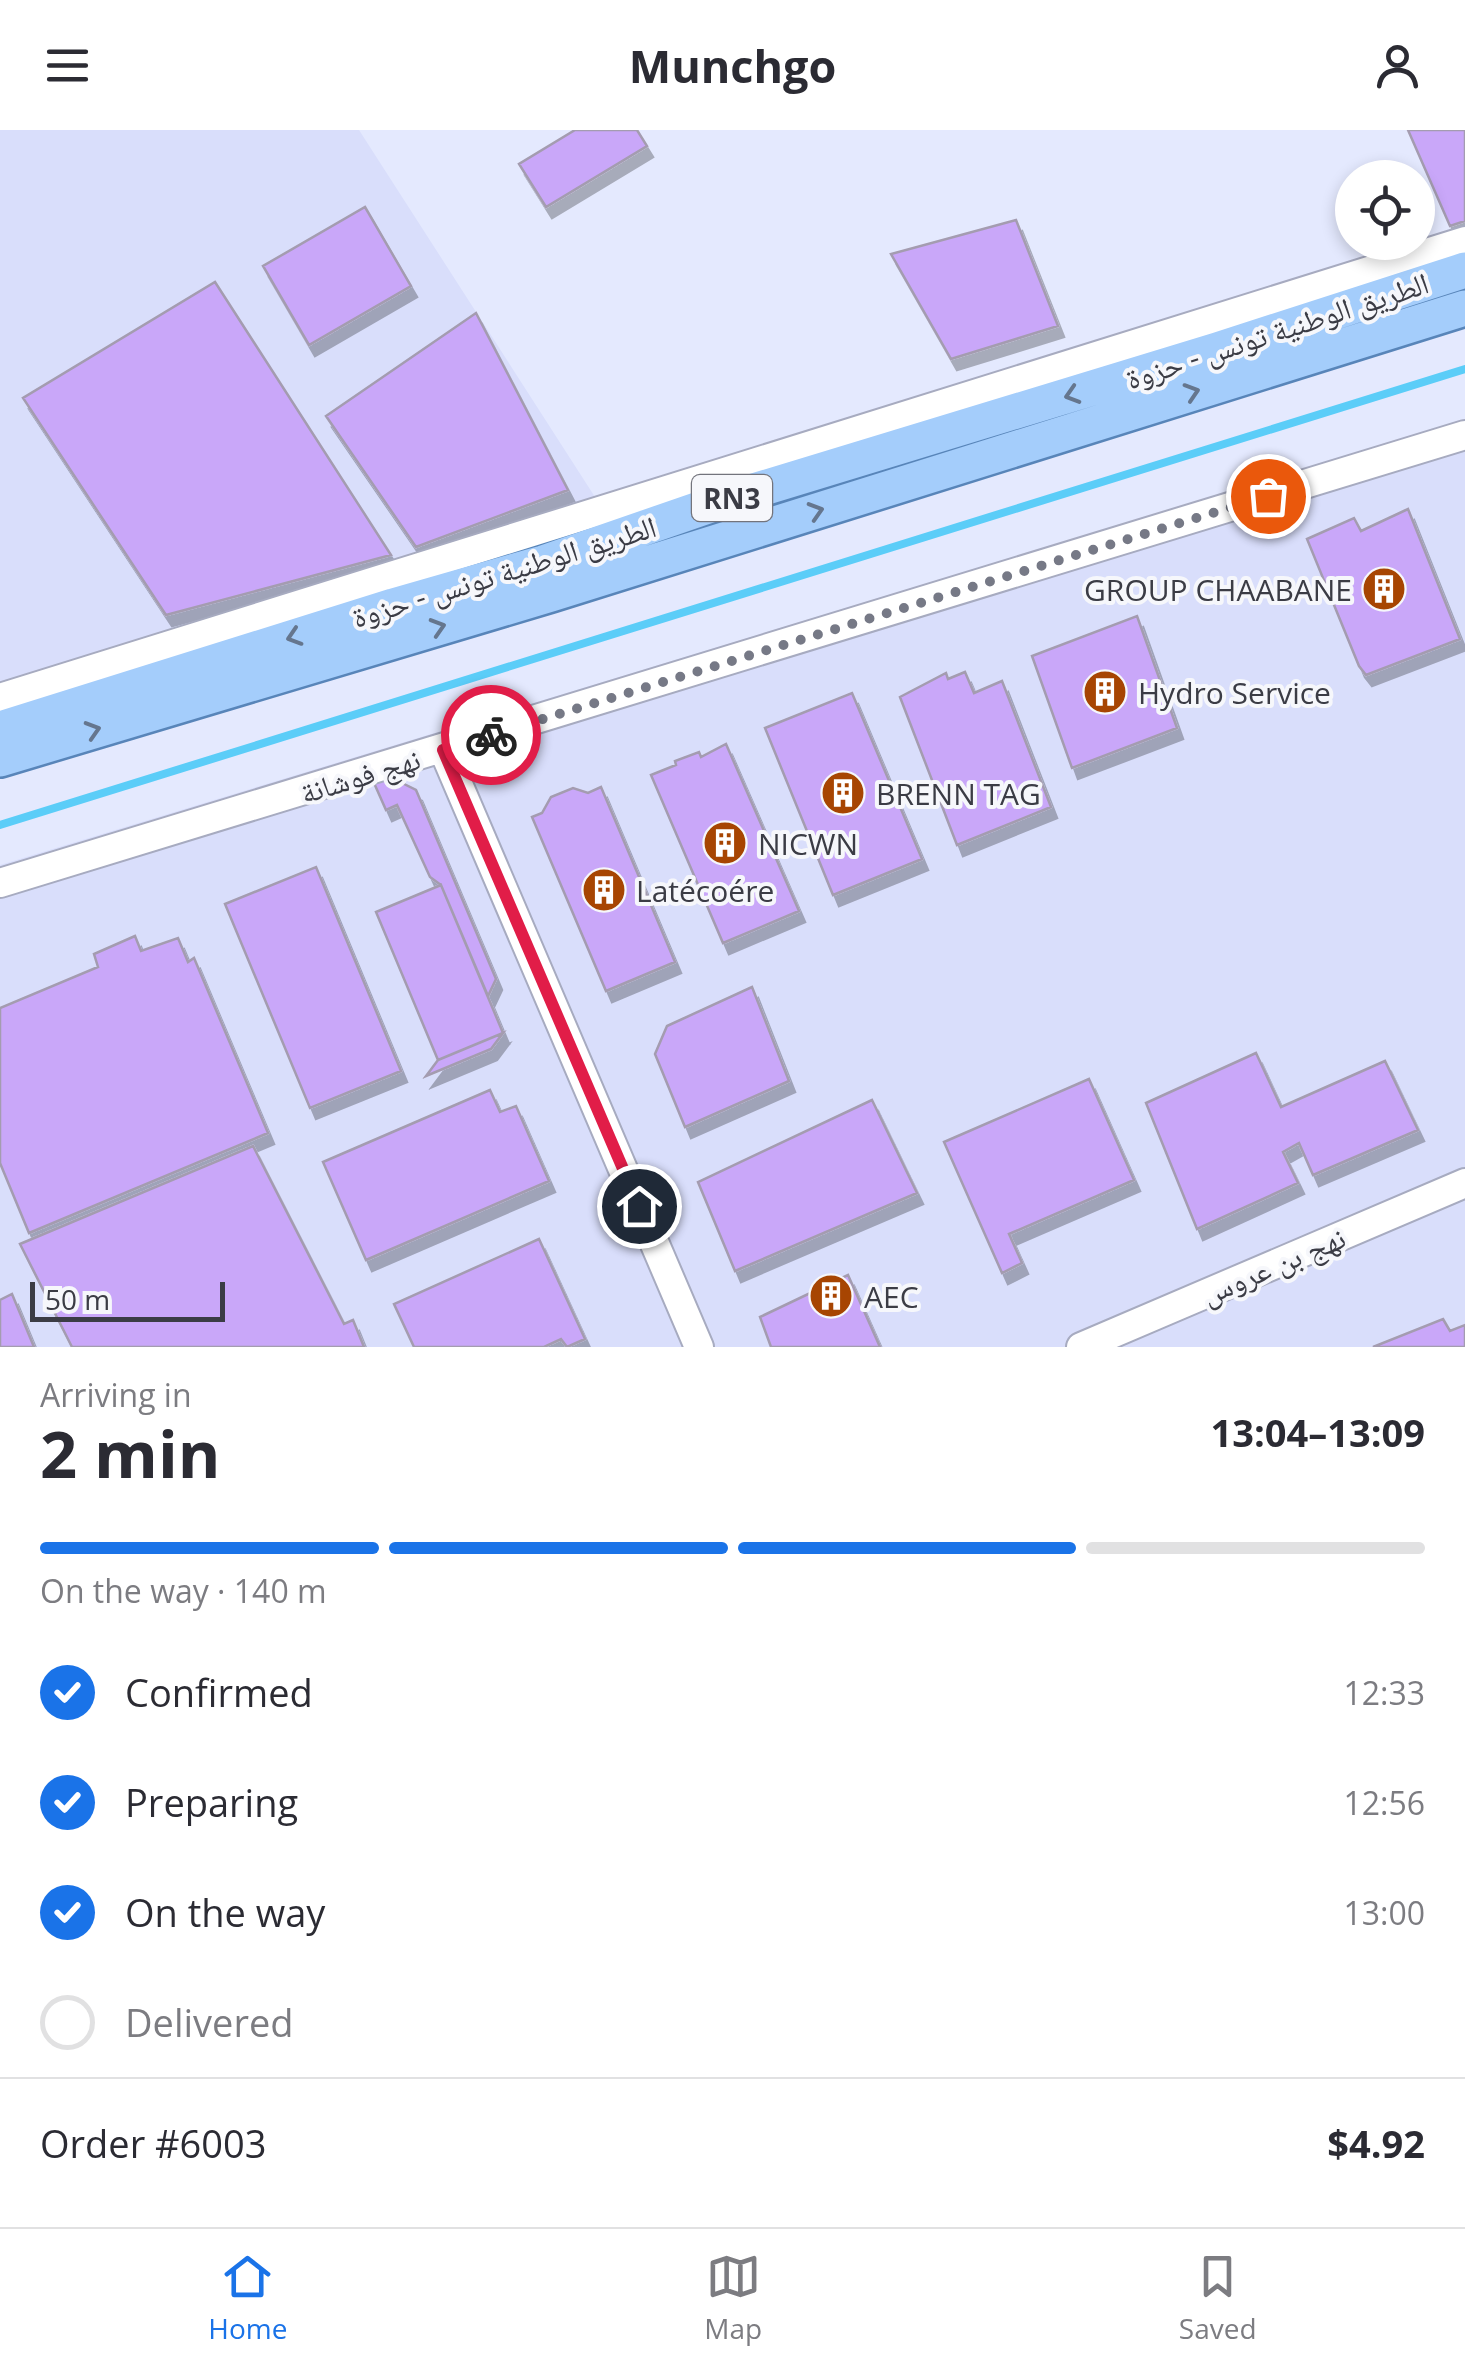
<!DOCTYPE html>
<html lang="en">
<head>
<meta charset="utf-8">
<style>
	:root { --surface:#fff; --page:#f7f7f7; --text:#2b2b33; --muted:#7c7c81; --line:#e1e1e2; --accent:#1a73e8 }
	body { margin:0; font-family:"Open Sans","Noto Naskh Arabic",sans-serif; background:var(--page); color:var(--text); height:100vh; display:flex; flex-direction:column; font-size:38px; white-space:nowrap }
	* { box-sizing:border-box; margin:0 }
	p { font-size:32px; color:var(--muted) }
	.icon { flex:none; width:55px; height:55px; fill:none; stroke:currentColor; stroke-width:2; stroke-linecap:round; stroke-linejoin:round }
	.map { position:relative; height:1217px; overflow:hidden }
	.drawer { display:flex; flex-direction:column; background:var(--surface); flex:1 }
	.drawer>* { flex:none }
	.tools { position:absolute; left:1335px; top:30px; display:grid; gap:20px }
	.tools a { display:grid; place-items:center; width:100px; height:100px; border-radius:50%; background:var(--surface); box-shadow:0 5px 15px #0003; font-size:50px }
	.scale { position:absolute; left:30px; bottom:25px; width:195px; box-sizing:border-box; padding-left:10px; border:5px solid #3b3c45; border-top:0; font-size:28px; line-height:35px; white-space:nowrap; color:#3b3c45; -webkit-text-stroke:8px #f6f7fb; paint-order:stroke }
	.pin { position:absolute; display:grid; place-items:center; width:85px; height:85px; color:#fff; margin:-42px; border:5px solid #fff; border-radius:50%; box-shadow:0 2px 10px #0007 }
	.courier { position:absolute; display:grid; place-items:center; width:100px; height:100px; margin:-50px; border:8px solid #e11d48; border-radius:50%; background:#fff; color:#222; box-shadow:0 2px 12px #0007 }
	.summary em { font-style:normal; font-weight:700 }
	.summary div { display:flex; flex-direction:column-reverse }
	.summary { display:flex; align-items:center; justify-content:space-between; height:170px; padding:0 40px }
	h1 { font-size:65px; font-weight:700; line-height:75px }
	.bar { display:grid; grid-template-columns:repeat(4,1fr); gap:15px 10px; align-content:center; height:120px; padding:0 40px }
	.bar i { height:12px; border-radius:8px; background:var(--line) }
	.bar .active { background:var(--accent) }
	.bar p { grid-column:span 4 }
	.line { display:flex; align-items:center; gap:25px; padding:0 40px; border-top:2px solid var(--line) }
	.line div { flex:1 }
	ol { padding:0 40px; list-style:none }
	li { display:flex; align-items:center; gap:30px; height:110px }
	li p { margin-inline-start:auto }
	li .icon { padding:10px; border-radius:50%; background:var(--accent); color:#fff; stroke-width:4 }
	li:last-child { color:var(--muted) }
	li i { width:55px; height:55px; border:5px solid var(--line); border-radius:50% }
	header { display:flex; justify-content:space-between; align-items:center; height:130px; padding:0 40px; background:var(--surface); font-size:45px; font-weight:700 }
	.menu { display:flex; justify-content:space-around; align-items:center; height:140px; border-top:2px solid var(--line); background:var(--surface); font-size:28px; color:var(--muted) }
	.menu a { display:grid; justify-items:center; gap:5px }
	.menu .active { color:var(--accent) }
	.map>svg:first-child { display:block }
</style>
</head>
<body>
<header><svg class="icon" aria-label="menu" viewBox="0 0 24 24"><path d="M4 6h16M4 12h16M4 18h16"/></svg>Munchgo<svg class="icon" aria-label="person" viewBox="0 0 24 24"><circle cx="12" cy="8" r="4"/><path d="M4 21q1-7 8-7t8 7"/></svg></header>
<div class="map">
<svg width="1465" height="1217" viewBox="0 0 1465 1217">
	<defs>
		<filter id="shadow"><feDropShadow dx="6" dy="11" stdDeviation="0" flood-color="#0004"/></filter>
	</defs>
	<rect width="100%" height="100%" fill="#e4e9fe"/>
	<path fill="#d9defb" d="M0 0H359L604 381 0 559Z
		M1465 290V1217H0V735Z"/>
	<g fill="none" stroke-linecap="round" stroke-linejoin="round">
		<path stroke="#5bcdf8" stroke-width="8" d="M0 695 1465 239"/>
	</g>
	<path fill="#c9a7f9" stroke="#a49cb0" stroke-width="2.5" filter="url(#shadow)" d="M575 0H637L647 16 546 77 519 34Z
		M1408 0H1465V91L1450 96Z
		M365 77 411 156 309 215 263 136Z
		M1016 90 1058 196 951 229 891 124Z
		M215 152 391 425 166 485 23 268Z
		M476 183 568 360 416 417 326 286Z
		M1408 379 1460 509 1366 545 1359 536 1307 409 1354 388 1361 401Z
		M1137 486 1177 598 1072 638 1032 526Z
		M965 542 974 563 1002 551 1051 677 957 715 900 567 946 543 948 549Z
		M852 563 922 729 833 765 765 598Z
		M726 614 799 781 723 813 651 645 676 635 675 631 699 622 701 627Z
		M390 647 416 660 496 849 488 866 441 755 430 747 397 675 386 680 374 653Z
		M601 657 675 832 606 861 532 687 542 683 551 667 573 658 588 663Z
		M316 737 401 941 310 978 225 774Z
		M441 755 503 903 438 930 376 782Z
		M135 806 141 821 178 808 188 832 194 828 268 1003 29 1103 0 1033V878L98 837 94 824Z
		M752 857 789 951 685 997 655 924 667 896Z
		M503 903 491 919 426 946 438 930Z
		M1256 923 1281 977 1385 931 1418 1000 1313 1045 1299 1013 1283 1022 1298 1053 1197 1099 1146 973Z
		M1089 949 1134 1050 1009 1104 1022 1133 1002 1143 944 1012Z
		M490 960 500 982 516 976 549 1051 366 1130 323 1032Z
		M872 970 917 1063 735 1141 698 1052Z
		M253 1016 344 1194 353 1190 364 1217H72L20 1114Z
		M539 1109 585 1209 567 1217 561 1209 544 1217H414L394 1174Z
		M848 1145 880 1217H771L760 1187Z
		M12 1164 34 1217H0V1170Z
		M1443 1189 1450 1201 1465 1195V1217H1373Z"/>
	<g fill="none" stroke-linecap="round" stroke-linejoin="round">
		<defs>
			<path id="minor" d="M0 568 1465 111
				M443 619 699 1217
				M0 753 1465 305
				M1081 1217 1465 1053"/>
			<path id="major" d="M0 599 393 476 543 433 734 367 1217 220 1465 140
				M0 629 551 464 1465 178"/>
		</defs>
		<use href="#minor" stroke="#a7abc0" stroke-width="32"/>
		<use href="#major" stroke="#5885b9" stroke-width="40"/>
		<use href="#minor" stroke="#fff" stroke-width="28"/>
		<use href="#major" stroke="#a4cdfb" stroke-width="35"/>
	</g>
	<defs><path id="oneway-chevron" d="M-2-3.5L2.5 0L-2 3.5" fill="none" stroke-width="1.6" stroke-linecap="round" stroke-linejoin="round" transform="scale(2.5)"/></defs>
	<g stroke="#65768e">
		<use href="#oneway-chevron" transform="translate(1192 262) rotate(-18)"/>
		<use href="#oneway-chevron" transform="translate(1072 265) rotate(163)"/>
		<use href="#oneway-chevron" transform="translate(816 381) rotate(-17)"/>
		<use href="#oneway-chevron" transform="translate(438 497) rotate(-17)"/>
		<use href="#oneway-chevron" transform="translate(294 507) rotate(162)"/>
		<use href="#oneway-chevron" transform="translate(93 600) rotate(-17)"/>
	</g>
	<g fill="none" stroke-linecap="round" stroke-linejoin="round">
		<path stroke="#767986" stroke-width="10" stroke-dasharray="0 18" d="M491 605 1268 366"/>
		<path stroke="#e11d48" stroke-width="12" d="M491 605 443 620 639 1076"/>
	</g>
	<defs>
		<symbol id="building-disc" viewBox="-11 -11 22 22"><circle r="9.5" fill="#a74502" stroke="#f6f7fb"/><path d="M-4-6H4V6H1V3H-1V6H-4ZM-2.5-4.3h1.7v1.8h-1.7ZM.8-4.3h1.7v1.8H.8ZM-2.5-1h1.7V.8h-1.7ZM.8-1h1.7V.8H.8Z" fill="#fff"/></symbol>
	</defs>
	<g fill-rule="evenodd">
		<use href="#building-disc" x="1359" y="434" width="50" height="50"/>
		<use href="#building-disc" x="1080" y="537" width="50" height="50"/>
		<use href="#building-disc" x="818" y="638" width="50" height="50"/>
		<use href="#building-disc" x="700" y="688" width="50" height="50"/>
		<use href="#building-disc" x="579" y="735" width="50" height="50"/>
		<use href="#building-disc" x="806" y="1141" width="50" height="50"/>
	</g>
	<g text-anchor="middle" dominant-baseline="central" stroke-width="8" stroke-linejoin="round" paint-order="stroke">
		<rect fill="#f6f7fb" stroke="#73747c" stroke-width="2.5" x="692" y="345" width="80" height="46" rx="8"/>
		<g font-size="28" font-weight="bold" fill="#3b3c45">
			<text x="732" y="368">RN3</text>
		</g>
		<g font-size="30" fill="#3b3c45" stroke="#f6f7fb">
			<text transform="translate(1277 200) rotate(-18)">الطريق الوطنية تونس - حزوة</text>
			<text transform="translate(504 441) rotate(-17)">الطريق الوطنية تونس - حزوة</text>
			<text transform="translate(360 645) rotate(-17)">نهج فوشانة</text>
			<text transform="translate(1273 1135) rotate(-23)">نهج بن عروس</text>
		</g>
		<g font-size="30" fill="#3b3c45" stroke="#f6f7fb" text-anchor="start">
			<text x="1352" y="459" text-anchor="end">GROUP CHAABANE</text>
			<text x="1138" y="562">Hydro Service</text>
			<text x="876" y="663">BRENN TAG</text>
			<text x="758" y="713">NICWN</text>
			<text x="636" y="760">Latécoére</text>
			<text x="864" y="1166">AEC</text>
		</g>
	</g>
</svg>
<div class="tools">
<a><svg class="icon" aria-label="locate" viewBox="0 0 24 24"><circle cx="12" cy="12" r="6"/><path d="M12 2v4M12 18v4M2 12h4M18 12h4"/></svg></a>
</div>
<div class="scale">50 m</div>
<div class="pin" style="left:1268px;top:366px;background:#ea580c"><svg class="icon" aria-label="bag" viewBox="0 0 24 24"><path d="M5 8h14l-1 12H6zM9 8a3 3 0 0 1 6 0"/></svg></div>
<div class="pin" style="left:639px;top:1076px;background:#1f2937"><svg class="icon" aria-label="home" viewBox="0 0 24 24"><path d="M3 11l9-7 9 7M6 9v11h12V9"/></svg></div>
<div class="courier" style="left:491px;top:605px"><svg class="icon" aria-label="bike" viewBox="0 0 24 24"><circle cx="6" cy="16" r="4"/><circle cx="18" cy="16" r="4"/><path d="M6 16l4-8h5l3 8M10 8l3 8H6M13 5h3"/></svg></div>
</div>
<section class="drawer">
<div class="summary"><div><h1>2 min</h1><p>Arriving in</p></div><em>13:04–13:09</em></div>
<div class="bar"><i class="active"></i><i class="active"></i><i class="active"></i><i></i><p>On the way · 140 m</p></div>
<ol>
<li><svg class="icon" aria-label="check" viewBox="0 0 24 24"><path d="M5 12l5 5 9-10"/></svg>Confirmed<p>12:33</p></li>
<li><svg class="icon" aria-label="check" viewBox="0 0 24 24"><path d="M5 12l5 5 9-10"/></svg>Preparing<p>12:56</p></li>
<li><svg class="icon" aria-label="check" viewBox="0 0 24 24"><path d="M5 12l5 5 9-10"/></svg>On the way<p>13:00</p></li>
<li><i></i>Delivered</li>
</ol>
<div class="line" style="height:130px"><div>Order #6003</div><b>$4.92</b></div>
</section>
<nav class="menu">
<a class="active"><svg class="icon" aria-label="home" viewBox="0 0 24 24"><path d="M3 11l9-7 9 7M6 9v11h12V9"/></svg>Home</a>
<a><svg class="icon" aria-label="map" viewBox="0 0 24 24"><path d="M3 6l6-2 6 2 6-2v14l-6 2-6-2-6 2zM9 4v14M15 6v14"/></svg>Map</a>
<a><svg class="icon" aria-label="saved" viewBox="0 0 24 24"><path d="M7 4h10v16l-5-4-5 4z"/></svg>Saved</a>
</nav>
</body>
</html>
